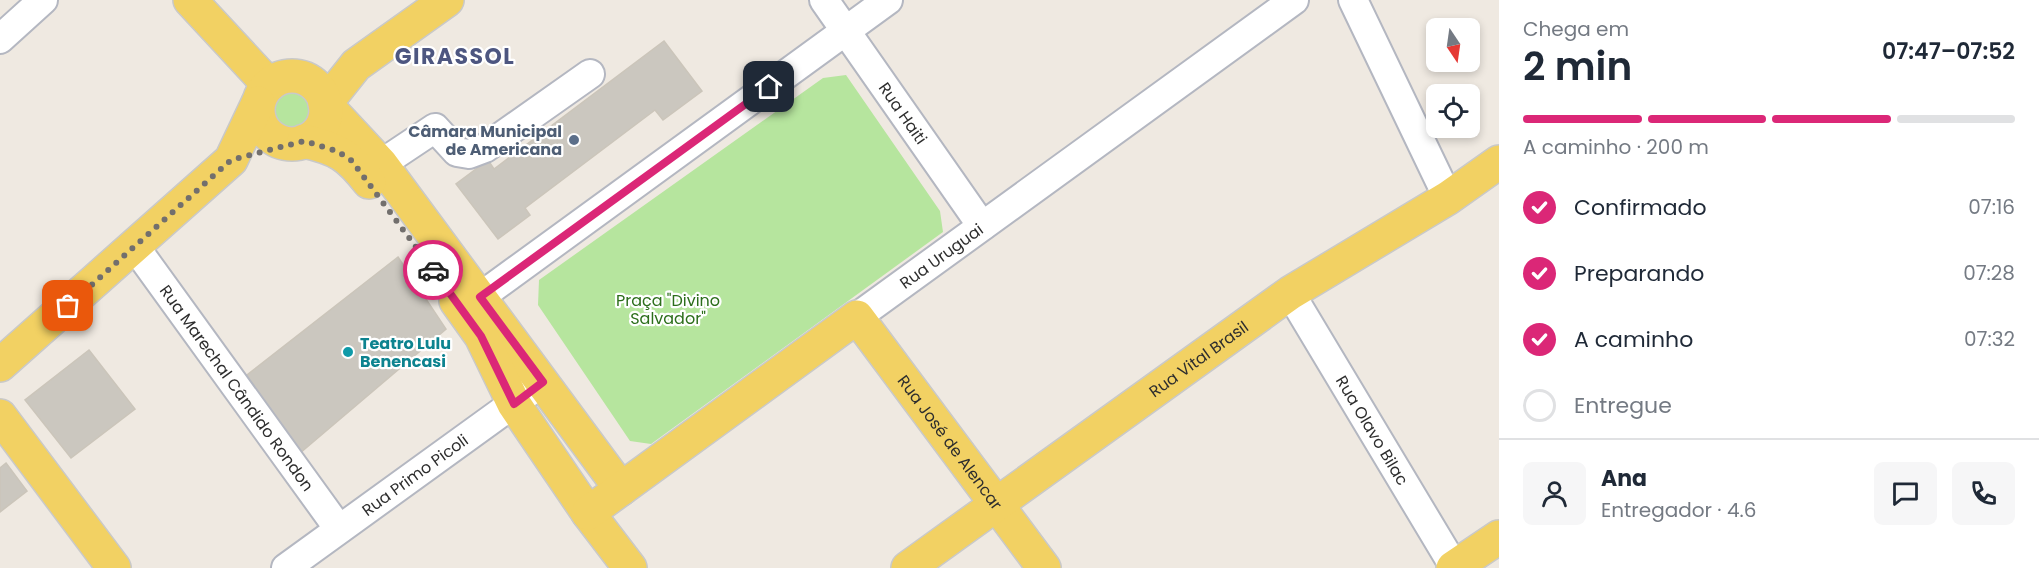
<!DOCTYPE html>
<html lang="pt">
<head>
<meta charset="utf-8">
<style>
	:root { --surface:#fff; --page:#f6f6f7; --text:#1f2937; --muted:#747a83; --line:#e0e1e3; --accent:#db2777 }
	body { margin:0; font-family:Poppins,sans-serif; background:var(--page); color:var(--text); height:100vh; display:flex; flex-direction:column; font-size:22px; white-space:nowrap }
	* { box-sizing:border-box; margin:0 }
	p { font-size:20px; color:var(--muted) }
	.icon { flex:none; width:33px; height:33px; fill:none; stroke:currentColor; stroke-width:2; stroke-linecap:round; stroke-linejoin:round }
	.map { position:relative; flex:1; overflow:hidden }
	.panel { display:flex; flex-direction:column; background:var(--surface); width:540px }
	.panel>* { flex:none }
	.needle { width:39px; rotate:167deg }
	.fabs { position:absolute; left:1426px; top:18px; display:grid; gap:12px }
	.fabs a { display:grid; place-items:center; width:54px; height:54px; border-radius:9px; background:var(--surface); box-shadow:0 3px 9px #0003; font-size:30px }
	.pin { position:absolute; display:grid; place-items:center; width:51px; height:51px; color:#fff; margin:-26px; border-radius:12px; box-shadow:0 3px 9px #0006 }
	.courier { position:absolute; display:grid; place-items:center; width:60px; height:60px; margin:-30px; border:4px solid #db2777; border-radius:50%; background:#fff; color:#222; box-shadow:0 2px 8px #0007 }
	.head em { font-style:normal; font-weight:600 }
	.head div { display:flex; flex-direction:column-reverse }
	.head { display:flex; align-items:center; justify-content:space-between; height:102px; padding:0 24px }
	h1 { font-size:39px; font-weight:600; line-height:45px }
	.bar { display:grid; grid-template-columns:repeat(4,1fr); gap:9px 6px; align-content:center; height:72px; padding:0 24px }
	.bar i { height:8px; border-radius:4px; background:var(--line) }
	.bar .active { background:var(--accent) }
	.bar p { grid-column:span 4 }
	.line { display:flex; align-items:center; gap:15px; padding:0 24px; border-top:2px solid var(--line) }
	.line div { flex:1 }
	.round { display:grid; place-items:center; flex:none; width:63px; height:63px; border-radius:9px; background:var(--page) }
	ol { padding:0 24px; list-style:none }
	li { display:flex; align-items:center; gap:18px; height:66px }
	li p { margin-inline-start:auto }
	li .icon { padding:6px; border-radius:50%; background:var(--accent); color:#fff; stroke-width:4 }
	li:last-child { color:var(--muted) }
	li i { width:33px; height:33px; border:3px solid var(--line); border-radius:50% }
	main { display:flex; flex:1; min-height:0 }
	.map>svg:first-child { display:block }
</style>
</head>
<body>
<main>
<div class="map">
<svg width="1499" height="568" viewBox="0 0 1499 568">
	<rect width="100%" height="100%" fill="#efe9e1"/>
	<path fill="#b6e59e" d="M846 75 940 211 943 232 651 444 630 441 538 305 539 280 823 78Z
		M271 110a20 20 0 1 1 40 0a20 20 0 1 1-40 0Z"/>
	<path fill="#cbc7bf" stroke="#cbc5ba" stroke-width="1.5" d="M664 41 702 91 663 120 655 110 525 208 530 215 498 239 456 184 488 160 494 169Z
		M398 257 446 329 299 454 247 375Z
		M89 350 135 409 71 458 25 400Z
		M6 463 27 491 0 512V468Z"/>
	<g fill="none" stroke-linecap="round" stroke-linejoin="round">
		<defs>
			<g id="minor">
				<path id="s1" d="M824 0 982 226"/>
				<path d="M1353 0 1448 198"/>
				<path d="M0 39 43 0"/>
				<path d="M381 164 435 128 457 152 469 154 485 148 590 74"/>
				<path id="s2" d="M135 247 339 529"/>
				<path id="s3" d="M1290 293 1455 568"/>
				<path d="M480 297 888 0"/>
				<path id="s4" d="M857 317 1294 0"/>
				<path id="s5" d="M286 568 543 382"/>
			</g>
			<g id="major">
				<path d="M190 0 269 85"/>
				<path d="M447 0 356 65 325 104 381 164 621 489"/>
				<circle cx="292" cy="110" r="34"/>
				<path d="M304 141C338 149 348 155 369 182"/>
				<path d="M456 301 481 336 514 404 588 513 630 568"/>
				<path d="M0 365 231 160 258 103"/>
				<path d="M0 416 114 568"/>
				<path id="s6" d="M588 513 857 317 1044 568"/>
				<path id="s7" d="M908 568 1290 293 1448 198 1499 162"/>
				<path d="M1453 568 1499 537"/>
			</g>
		</defs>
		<use href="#minor" stroke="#b4b7c1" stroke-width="32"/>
		<use href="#major" stroke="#c9c9c9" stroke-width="36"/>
		<use href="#minor" stroke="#fff" stroke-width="28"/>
		<use href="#major" stroke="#f2d163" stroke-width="33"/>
	</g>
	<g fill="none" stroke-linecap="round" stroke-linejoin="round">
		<path stroke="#726f6d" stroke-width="6" stroke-dasharray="0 10.8" d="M68 306 231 160 304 141 337 151 352 161 433 270"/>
		<path stroke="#db2777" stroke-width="8" d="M433 270 481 336 514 404 543 382 480 297 769 87"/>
	</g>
	<circle fill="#5c6f8a" stroke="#fff" stroke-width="2" cx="574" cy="140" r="6"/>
	<circle fill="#0f9aa8" stroke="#fff" stroke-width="2" cx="348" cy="352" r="6"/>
	<g text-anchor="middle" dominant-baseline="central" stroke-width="4.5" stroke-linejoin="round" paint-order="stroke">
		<g font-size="16" fill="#2e2e2e" stroke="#fff">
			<text stroke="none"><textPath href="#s1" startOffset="138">Rua Haiti</textPath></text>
			<text stroke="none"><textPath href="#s4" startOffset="104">Rua Uruguai</textPath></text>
			<text stroke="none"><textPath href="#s7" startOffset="358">Rua Vital Brasil</textPath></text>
			<text stroke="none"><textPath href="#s2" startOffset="174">Rua Marechal Cândido Rondon</textPath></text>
			<text stroke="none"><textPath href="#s3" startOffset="160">Rua Olavo Bilac</textPath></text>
			<text stroke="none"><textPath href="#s6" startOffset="489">Rua José de Alencar</textPath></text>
			<text stroke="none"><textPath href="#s5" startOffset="159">Rua Primo Picoli</textPath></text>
		</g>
		<g font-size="16" font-weight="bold" fill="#4e5e75" stroke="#fff" text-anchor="end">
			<text x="562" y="131">Câmara Municipal<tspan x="562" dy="18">de Americana</tspan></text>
		</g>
		<g font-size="16" fill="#2c6e1b" stroke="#fff">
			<text x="668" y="300">Praça "Divino<tspan x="668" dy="18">Salvador"</tspan></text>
		</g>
		<g font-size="16" font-weight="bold" fill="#0d838f" stroke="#fff" text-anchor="start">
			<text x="360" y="343">Teatro Lulu<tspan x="360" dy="18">Benencasi</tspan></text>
		</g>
		<g font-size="22" font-weight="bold" letter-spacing="1.5" fill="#4d5680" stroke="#fff">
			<text x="455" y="56">GIRASSOL</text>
		</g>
	</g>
</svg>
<div class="fabs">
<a><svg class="needle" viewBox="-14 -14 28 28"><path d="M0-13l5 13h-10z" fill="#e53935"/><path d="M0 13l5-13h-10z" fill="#747a83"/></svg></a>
<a><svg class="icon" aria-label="locate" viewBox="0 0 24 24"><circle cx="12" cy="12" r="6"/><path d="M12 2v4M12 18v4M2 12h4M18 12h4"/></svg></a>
</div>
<div class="pin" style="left:68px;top:306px;background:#ea580c"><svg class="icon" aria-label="bag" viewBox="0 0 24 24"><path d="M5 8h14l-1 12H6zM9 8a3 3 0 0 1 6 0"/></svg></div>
<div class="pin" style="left:769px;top:87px;background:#1f2937"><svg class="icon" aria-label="home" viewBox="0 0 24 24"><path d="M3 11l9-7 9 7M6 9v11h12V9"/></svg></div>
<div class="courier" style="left:433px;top:270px"><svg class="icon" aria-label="car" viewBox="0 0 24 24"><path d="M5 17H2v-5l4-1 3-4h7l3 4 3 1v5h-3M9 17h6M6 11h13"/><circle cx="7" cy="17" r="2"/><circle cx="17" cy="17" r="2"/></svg></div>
</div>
<section class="panel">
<div class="head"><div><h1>2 min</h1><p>Chega em</p></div><em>07:47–07:52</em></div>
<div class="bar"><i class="active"></i><i class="active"></i><i class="active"></i><i></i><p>A caminho · 200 m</p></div>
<ol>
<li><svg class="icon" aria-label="check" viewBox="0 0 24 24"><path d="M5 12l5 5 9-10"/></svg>Confirmado<p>07:16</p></li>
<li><svg class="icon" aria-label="check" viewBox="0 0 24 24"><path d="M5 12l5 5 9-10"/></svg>Preparando<p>07:28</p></li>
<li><svg class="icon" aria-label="check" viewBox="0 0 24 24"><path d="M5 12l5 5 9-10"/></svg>A caminho<p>07:32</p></li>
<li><i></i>Entregue</li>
</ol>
<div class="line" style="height:108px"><a class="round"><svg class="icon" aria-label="person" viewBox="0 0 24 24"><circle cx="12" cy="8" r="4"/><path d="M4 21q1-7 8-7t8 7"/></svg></a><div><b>Ana</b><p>Entregador · 4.6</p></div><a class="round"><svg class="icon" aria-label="chat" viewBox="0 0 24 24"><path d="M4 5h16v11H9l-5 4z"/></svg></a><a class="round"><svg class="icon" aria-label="phone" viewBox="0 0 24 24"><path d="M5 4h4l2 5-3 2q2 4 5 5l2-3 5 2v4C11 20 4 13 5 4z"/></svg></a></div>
</section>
</main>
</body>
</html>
